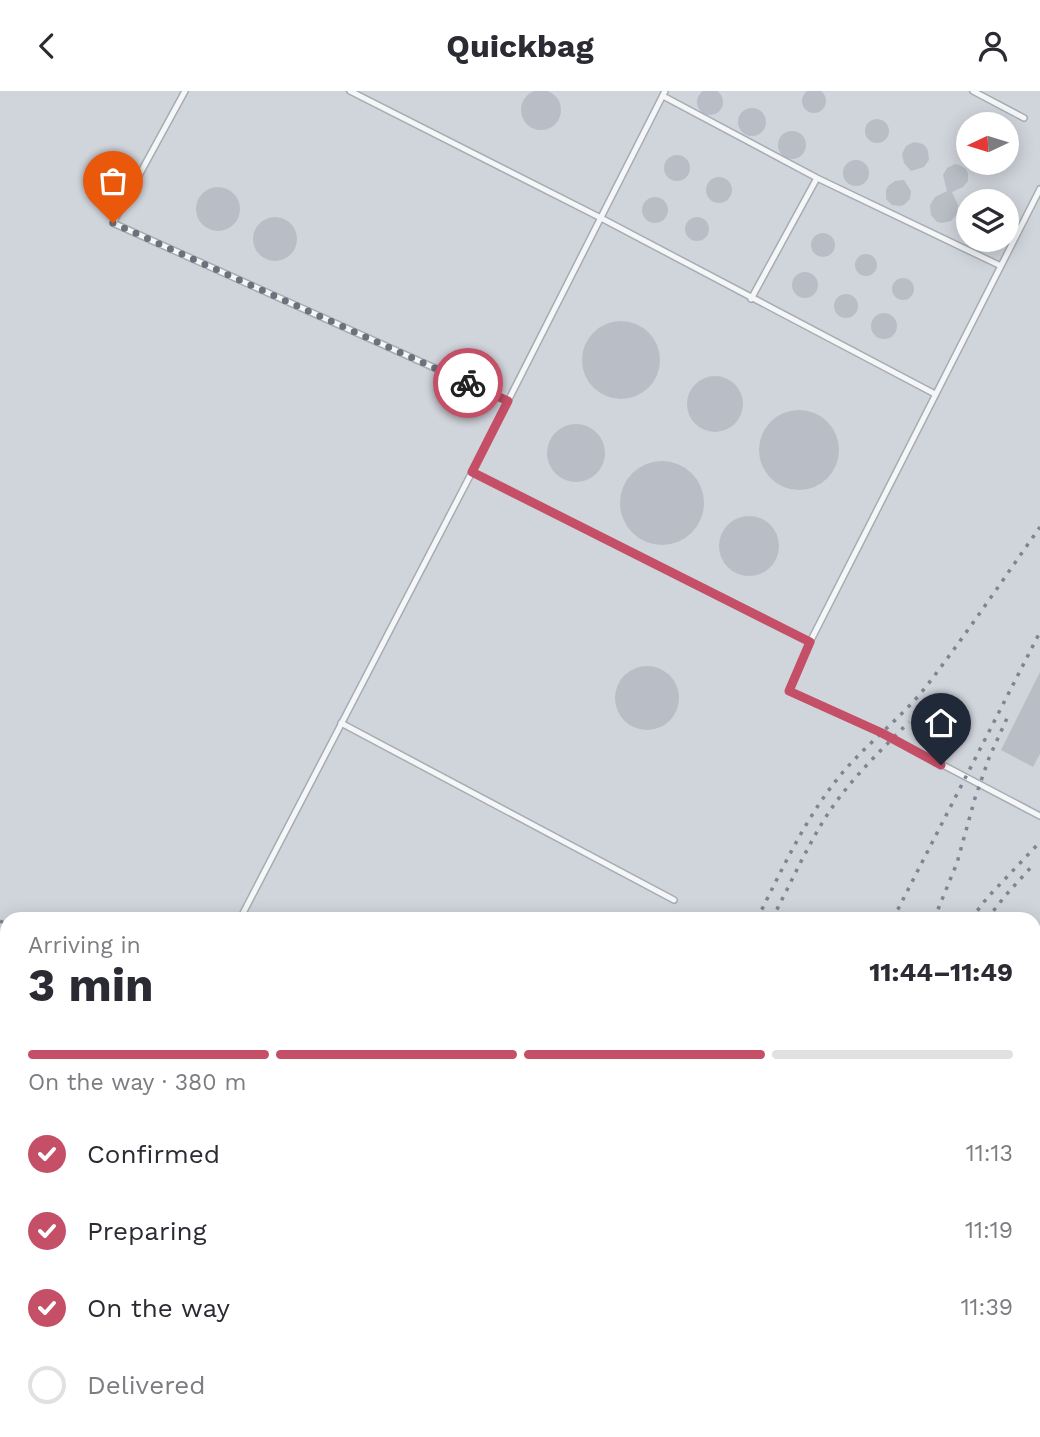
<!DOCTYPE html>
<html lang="en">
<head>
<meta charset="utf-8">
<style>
	:root { --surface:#fff; --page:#f2f2f3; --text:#2b2b33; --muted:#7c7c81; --line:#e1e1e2; --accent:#c54f67 }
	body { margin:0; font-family:"Work Sans",sans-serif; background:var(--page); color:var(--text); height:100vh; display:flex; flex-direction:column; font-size:26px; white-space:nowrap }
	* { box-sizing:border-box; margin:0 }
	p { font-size:23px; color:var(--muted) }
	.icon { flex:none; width:38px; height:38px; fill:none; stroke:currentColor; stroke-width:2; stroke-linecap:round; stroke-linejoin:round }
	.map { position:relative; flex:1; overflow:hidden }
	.details { position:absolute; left:0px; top:821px; width:1041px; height:527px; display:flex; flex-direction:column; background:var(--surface); border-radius:21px 21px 0 0; box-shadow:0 4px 18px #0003 }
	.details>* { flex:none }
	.needle { width:46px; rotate:266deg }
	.controls { position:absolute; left:956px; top:21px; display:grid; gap:14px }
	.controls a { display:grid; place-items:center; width:63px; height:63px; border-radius:50%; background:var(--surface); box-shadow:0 4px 18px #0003; font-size:35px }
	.pin { position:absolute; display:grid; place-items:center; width:60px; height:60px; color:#fff; margin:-72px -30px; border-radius:50% 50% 50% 0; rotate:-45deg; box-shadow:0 0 7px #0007 }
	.pin .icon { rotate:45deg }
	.courier { position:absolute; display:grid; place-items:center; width:70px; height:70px; margin:-35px; border:5px solid #c54f67; border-radius:50%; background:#fff; color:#222; box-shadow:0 2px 9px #0007 }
	.overview em { font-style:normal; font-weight:700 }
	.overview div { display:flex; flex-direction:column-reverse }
	.overview { display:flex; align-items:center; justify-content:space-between; height:119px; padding:0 28px }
	h1 { font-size:46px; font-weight:700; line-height:52px }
	.bar { display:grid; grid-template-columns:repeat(4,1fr); gap:10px 7px; align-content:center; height:84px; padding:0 28px }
	.bar i { height:9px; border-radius:5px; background:var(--line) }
	.bar .selected { background:var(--accent) }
	.bar p { grid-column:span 4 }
	ol { padding:0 28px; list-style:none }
	li { display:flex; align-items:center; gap:21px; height:77px }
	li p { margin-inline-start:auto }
	li .icon { padding:7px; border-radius:50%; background:var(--accent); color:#fff; stroke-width:4 }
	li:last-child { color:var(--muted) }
	li i { width:38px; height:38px; border:4px solid var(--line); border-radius:50% }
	header { display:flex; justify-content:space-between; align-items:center; height:91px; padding:0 28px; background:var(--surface); font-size:32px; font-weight:700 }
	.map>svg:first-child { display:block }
</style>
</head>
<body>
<header><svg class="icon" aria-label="back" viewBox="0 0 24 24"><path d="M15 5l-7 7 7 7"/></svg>Quickbag<svg class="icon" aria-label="person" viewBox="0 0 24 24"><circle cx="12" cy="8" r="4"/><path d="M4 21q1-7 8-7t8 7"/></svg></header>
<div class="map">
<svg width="1040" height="1346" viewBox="0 0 1040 1346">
	<rect width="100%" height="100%" fill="#e2e5e9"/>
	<path fill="#d0d4db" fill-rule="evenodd" d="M0 0H1040V899L1034 907V828H7V1095L0 1091ZM968 33H1006V72H968ZM968 110H1006V149H968Z
		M486 1341H743L740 1346H497Z"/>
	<path fill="#b9bec6" d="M697 11a13 13 0 1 1 26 0a13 13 0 1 1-26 0Z
		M802 10a12 12 0 1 1 24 0a12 12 0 1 1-24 0Z
		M521 19a20 20 0 1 1 40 0a20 20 0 1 1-40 0Z
		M738 31a14 14 0 1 1 28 0a14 14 0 1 1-28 0Z
		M865 40a12 12 0 1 1 24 0a12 12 0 1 1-24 0Z
		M778 54a14 14 0 1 1 28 0a14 14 0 1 1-28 0Z
		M914 51 923 53 926 56 928 60 929 69 924 76 911 80 904 72 902 63 906 55Z
		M664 77a13 13 0 1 1 26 0a13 13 0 1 1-26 0Z
		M843 82a13 13 0 1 1 26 0a13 13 0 1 1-26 0Z
		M955 73 959 74 966 78 968 82V90L963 96 952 101 958 114 957 123 951 130 942 132 937 131 931 124 930 114 935 106 947 100 943 84 947 77Z
		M706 99a13 13 0 1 1 26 0a13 13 0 1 1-26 0Z
		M904 89 911 100 910 108 904 114 900 115 892 114 886 108V99L888 95 895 90Z
		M196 118a22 22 0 1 1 44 0a22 22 0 1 1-44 0Z
		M642 119a13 13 0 1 1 26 0a13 13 0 1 1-26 0Z
		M253 148a22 22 0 1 1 44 0a22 22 0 1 1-44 0Z
		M685 138a12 12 0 1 1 24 0a12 12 0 1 1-24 0Z
		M811 154a12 12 0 1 1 24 0a12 12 0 1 1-24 0Z
		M855 174a11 11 0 1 1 22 0a11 11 0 1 1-22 0Z
		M792 194a13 13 0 1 1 26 0a13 13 0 1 1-26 0Z
		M892 198a11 11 0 1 1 22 0a11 11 0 1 1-22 0Z
		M834 215a12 12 0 1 1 24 0a12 12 0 1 1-24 0Z
		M871 235a13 13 0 1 1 26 0a13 13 0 1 1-26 0Z
		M582 269a39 39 0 1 1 78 0a39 39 0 1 1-78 0Z
		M687 313a28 28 0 1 1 56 0a28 28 0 1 1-56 0Z
		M759 359a40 40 0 1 1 80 0a40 40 0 1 1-80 0Z
		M547 362a29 29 0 1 1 58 0a29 29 0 1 1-58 0Z
		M620 412a42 42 0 1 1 84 0a42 42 0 1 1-84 0Z
		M719 455a30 30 0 1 1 60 0a30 30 0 1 1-60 0Z
		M615 607a32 32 0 1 1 64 0a32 32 0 1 1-64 0Z
		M1040 581V663L1033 676 1001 659Z"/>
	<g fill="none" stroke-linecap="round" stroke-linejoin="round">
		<defs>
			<path id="lane" d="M185 0 113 132 508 310
				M350 0 601 127 935 303
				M973 0 1024 27
				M663 5 817 87 1001 175
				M1040 98 810 551 789 600 882 642 1040 725
				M751 208 817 87
				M472 381 810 551
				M341 632 674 809
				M240 828 472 381 665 0"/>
			<path id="secondary" d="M0 1103 7 1107
				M467 1340 477 1346
				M398 1346 403 1340
				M418 1346 425 1340"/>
		</defs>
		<use href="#lane" stroke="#a7acb3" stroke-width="8"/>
		<use href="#secondary" stroke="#a7acb3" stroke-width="17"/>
		<use href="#lane" stroke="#f4f6f8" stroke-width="5"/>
		<use href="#secondary" stroke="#fff" stroke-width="14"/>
		<path stroke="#7c8592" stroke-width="3.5" stroke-dasharray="3.5 7" stroke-linecap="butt" d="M757 828C783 777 806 725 843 681 869 651 900 628 925 597 965 545 1002 490 1040 436
			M772 828C791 792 807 755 829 721 851 688 881 659 909 631
			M893 828 1040 541
			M934 828 957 772 975 707 989 667 1008 625
			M971 828 987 807 1040 751
			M987 828 1005 805 1033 774
			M0 830 7 833
			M1034 864 1040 856
			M0 941 7 945
			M0 957 7 961
			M1034 975 1040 972
			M1034 988 1040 986"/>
	</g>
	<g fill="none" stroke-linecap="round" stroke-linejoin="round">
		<path stroke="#6b727b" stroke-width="7" stroke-dasharray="0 12.6" d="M113 132 468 292"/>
		<path stroke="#c54f67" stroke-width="9" d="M468 292 508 310 472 381 810 551 789 600 882 642 941 674"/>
	</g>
</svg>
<div class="controls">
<a><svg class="needle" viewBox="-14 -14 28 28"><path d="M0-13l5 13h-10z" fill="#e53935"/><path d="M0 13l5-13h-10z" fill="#7c7c81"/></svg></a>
<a><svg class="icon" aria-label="layers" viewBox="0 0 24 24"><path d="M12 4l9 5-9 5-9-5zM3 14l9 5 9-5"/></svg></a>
</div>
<div class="pin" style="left:113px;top:132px;background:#ea580c"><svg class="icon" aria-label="bag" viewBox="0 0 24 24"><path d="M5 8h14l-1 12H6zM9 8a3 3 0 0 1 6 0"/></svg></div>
<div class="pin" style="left:941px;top:674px;background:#1f2937"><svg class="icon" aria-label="home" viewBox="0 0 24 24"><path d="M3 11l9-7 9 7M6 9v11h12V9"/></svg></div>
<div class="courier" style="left:468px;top:292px"><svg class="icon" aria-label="bike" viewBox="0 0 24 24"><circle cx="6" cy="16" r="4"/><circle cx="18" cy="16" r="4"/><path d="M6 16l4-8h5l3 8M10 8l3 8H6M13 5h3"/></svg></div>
<section class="details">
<div class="overview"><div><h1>3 min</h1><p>Arriving in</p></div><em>11:44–11:49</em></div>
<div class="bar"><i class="selected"></i><i class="selected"></i><i class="selected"></i><i></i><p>On the way · 380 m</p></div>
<ol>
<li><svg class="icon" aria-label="check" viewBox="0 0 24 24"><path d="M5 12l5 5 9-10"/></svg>Confirmed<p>11:13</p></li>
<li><svg class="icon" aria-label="check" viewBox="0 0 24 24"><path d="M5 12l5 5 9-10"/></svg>Preparing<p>11:19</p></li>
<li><svg class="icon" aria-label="check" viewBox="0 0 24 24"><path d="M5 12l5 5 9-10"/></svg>On the way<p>11:39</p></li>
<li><i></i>Delivered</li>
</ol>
</section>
</div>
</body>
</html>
